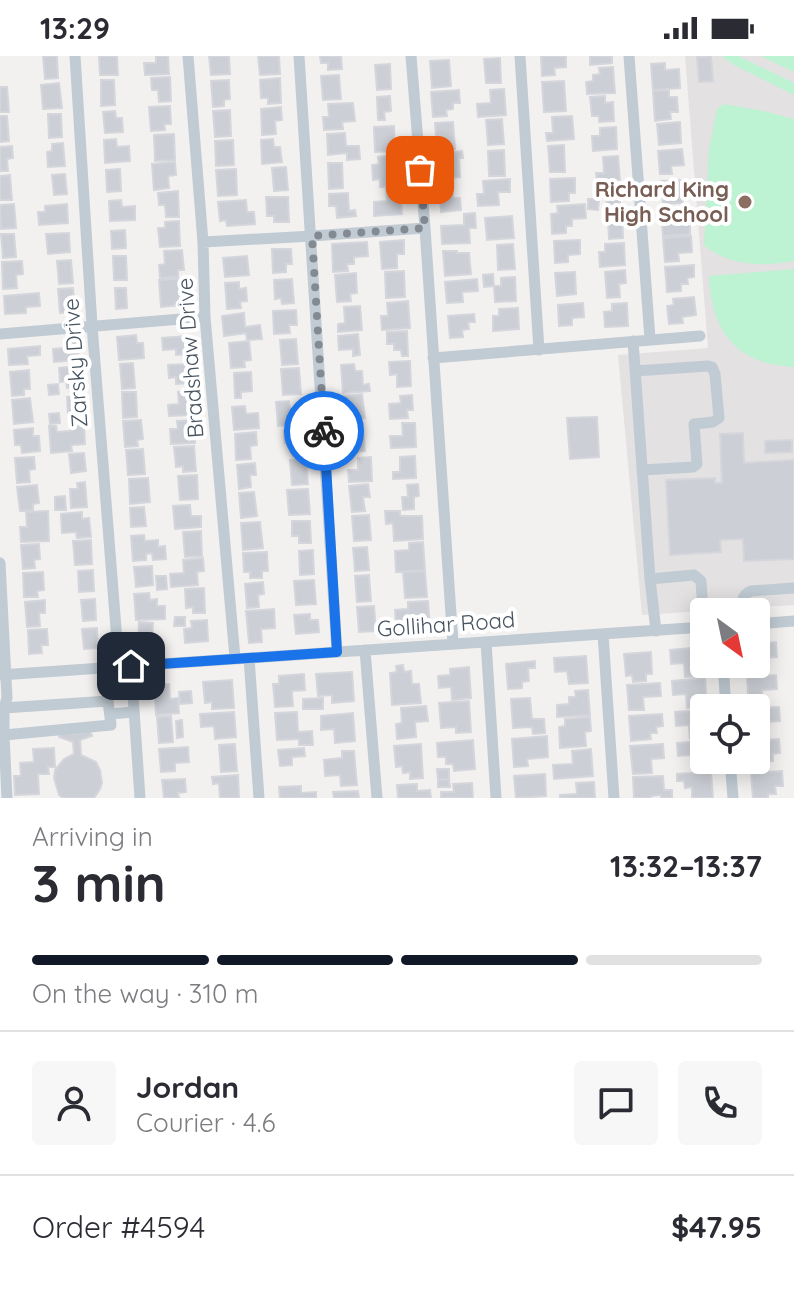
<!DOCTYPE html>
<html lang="en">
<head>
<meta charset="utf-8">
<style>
	:root { --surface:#fff; --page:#f7f7f7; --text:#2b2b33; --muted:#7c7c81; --line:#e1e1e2; --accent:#111827 }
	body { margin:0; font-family:Quicksand,sans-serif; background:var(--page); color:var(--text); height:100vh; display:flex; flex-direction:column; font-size:30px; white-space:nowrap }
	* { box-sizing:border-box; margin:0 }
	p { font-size:26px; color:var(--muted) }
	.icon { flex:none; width:44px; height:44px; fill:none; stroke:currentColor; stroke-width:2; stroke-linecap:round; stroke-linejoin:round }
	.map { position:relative; height:742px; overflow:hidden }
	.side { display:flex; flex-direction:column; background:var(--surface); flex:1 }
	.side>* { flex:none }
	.needle { width:52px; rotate:147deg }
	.controls { position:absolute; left:690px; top:542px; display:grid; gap:16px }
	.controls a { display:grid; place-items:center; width:80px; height:80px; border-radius:8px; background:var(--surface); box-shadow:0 4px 20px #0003; font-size:40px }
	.pin { position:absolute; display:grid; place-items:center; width:68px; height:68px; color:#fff; margin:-34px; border-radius:16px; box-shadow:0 4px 12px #0006 }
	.courier { position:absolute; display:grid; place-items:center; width:80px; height:80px; margin:-40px; border:6px solid #1a73e8; border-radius:50%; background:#fff; color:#222; box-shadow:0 2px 10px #0007 }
	.summary em { font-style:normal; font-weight:700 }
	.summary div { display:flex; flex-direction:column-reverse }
	.summary { display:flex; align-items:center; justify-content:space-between; height:136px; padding:0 32px }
	h1 { font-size:52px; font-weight:700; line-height:60px }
	.bar { display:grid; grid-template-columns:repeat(4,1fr); gap:12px 8px; align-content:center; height:96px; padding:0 32px }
	.bar i { height:10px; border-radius:6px; background:var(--line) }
	.bar .on { background:var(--accent) }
	.bar p { grid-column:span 4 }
	.line { display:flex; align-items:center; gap:20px; padding:0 32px; border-top:2px solid var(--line) }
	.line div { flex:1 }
	.round { display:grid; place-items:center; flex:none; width:84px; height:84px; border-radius:8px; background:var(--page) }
	.status { display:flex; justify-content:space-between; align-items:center; height:56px; padding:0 40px; background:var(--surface); direction:ltr }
	.status svg { height:22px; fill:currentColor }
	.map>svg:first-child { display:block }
</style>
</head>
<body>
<div class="status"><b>13:29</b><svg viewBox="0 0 49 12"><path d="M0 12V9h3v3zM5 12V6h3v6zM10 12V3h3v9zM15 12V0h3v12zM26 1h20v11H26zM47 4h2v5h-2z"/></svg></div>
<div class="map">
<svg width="794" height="742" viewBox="0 0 794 742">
	<rect width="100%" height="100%" fill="#f3f0f0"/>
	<path fill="#e4e1e2" d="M685 0H794V549L642 559 618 299 708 292Z"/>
	<path fill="#bdf2d2" d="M721 0H738L794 27V39L734 9Z
		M761 0H794V16Z
		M724 48 764 55 794 63V205C763 211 728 210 704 189L709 93 717 53Z
		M794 213V311C737 309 711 275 709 220Z"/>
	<path fill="#cccfd5" stroke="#d4d6dc" stroke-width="2" d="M43 0H57L58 22 45 23Z
		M99 0H117L118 19H100Z
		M156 0H168L169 18 145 19 144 7H156Z
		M209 0H229L230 18 211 19Z
		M258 0H279L280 18 260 19Z
		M320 0H341L342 13 328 14V7H321Z
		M541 0H566V11L554 12 555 19 542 20Z
		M590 0H612V7L590 9Z
		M711 0 713 25 699 26 697 1Z
		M500 2 501 27H486L484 3Z
		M449 4 451 30 432 32 430 5Z
		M665 7V14L679 13 680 32 653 34 651 8Z
		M390 8 391 33 377 34 375 9Z
		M613 11 615 37 587 38 586 26 593 25V19L600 18 599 12Z
		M339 19 341 43 323 44 321 20Z
		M170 21 171 45 159 46 158 34H152L151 22Z
		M280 22 281 47 268 48V42H261L260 24Z
		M101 24H114L115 49 101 50Z
		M229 24 230 43 224 44V50L213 51 211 25Z
		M564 25 566 55 544 56 542 26Z
		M59 27 62 52 43 53 41 29Z
		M0 31H7L9 56H0Z
		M504 33 506 59 478 61 477 48 491 47 490 34Z
		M459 34 460 47H453V53L446 54 447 60 433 61 431 36Z
		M669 34V41H677L678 56H670L671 63 655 65 653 35Z
		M390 40 391 55 384 56 385 64H378L377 41Z
		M605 40V47L613 46 614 65 599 66V60H592L590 41Z
		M353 47 355 65 342 66 343 73 324 74 323 61H329L328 48Z
		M170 50 171 68H164L165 74 151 75 149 51Z
		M281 51 282 64 275 65 276 78 262 79 261 53Z
		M230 54 231 80 215 81 213 55Z
		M115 55 116 62H122L123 76 105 77 103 56Z
		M48 58H61L62 81 49 82Z
		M0 60H7L9 85 0 86Z
		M572 60 574 83 547 85 546 77H553L552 61Z
		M502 63 504 88 488 89 486 64Z
		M453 66 455 93 443 94 442 80H436L435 67Z
		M680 66 681 87 659 89 657 68Z
		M394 70 395 95 375 96 374 71Z
		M616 71 617 93 593 95 592 80H600V72Z
		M345 77 346 90H359L360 103 347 104V97L328 99 327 78Z
		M174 78 175 104 155 105 154 79Z
		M116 83 117 91 129 90 130 105 105 107 104 84Z
		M273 83 274 91H280L282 106 262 108 261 84Z
		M233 84 234 109 216 110 215 85Z
		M63 87 65 110 48 111 47 96 52 95V88Z
		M564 89 565 116H550L548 90Z
		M12 90 13 102 7 103 8 115H0V91Z
		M682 93 684 109 671 110 672 118H660L658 95Z
		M504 94 505 120H489L488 95Z
		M462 95 463 102H459L460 121 437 123 435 98Z
		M397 99 398 115H392L393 130 380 131V123L373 124 372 109 379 108 378 101Z
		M618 100 620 124 597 125 596 117H604L603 101Z
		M175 106 176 119 168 120 169 132 154 134 152 108Z
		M328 107H342L343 132 329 133Z
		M286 111 288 134 274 135 272 112Z
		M120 113 121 135 107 136 106 114Z
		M236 113 237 139 218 140 216 114Z
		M65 118 67 138 54 139 52 119Z
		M10 119 12 144H0V120Z
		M575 122V137H569V145L551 146 550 123Z
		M510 123V136H498L499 149 478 150 477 138H484L483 125Z
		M681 124 683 147 663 148 661 125Z
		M619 127 620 148 607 149 606 142H600L599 128Z
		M400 130 402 158 374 160V146L387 145 386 132Z
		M452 130 453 142H460L461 154 441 156 439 131Z
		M178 135 179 161H166L165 149H159L158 137Z
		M348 137 349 155 355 154 356 160 337 162 336 150H329V138Z
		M266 141H288L289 166H274V160H267Z
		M588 143H599L598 154 588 153Z
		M121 144 122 151 135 150V164L110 165 109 145Z
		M246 144 247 156H254L255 168 227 170 226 164 220 165 218 146Z
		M14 148 16 172 1 173 0 149Z
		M67 148 68 167 39 169 38 156H45V150Z
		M585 148 586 162 572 163V170H566V177L552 178 551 158 558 157 557 150Z
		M675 153 676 160 682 159 683 166 690 165V178L663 180 661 154Z
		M475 157 476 172H469L470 187 442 188 441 170 464 169V158Z
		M622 157 623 182 609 183 608 164H615L614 158Z
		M512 160 514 182 487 184 485 162Z
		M179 165 180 190 160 191 158 172H165V166Z
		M125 174 126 192 112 193 111 175Z
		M69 177 70 196 48 198 46 178Z
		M1 178H14L16 201 3 202Z
		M691 180 692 196 678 197 679 205 665 206 663 182Z
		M404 184V198H397V212L382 213 380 186Z
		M580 184V198L568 199V206L555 207 554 185Z
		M367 186 368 200 354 201V208H347L348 215 333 216 332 188Z
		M624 187 625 209 600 211 599 196H605V188Z
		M513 188 515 213 498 214 497 189Z
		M272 193H291L292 208H286V216L273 217Z
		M182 194 184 214H178V221L160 222 159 209 165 208 164 195Z
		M443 195H457V197H469L471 218 445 220Z
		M113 200H126L127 224H114Z
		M247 200 249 219 225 221 223 202Z
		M71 204 73 227 59 228 57 205Z
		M22 205 23 218 16 219 17 232 3 233 2 206Z
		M694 209V221L687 222 688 228H681V235L667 236 665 211Z
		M625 214 626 227 619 228 620 241 607 242 605 216Z
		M404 215 405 241 386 242 385 216Z
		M575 216 576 238 557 240 555 217Z
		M356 217 357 237 350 238 351 245 337 246 335 219Z
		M493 218 494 230 484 231 483 219Z
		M515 221 516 245 495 246 494 230H501V222Z
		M184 222 185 236H179L180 249 161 251 159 224Z
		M292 223 294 247 282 248 281 242 275 243 274 224Z
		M477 223 478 235 462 236 463 246 447 247 445 226Z
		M239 226V233L246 232 247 245 240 246 241 252 227 253 225 227Z
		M73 232 75 256 60 257 58 233Z
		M115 232H126L127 252 116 253Z
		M39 237 40 250 26 251V257L5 258 4 240Z
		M694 241 696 259 682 261 683 267 669 268 667 250 674 249 673 243Z
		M408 245 410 272 382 274 381 260H388L387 247Z
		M583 247 584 261 572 262V269L559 270 558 249Z
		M627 247 628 270 605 271 604 256 612 255V248Z
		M360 250 362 274 338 276V268L345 267 344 251Z
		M518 252 519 273 493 275V260H499V253Z
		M296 254 297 269H289L290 277 274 278 273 255Z
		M244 257 245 271 260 269 262 283 247 284 246 277 224 280 222 260Z
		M474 258 475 266H468L469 273 462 274 463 281 450 282 448 260Z
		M407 275 408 300H402L401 294H394V288H387V276Z
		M358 278 360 299 353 300V293L339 294 338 280Z
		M136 279 137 287H143L144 302 119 304 117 281Z
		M187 280 189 298 176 299V293L163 294 162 282Z
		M296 283 298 308 282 309 280 284Z
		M77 285 79 304 54 306 53 293 65 292V286Z
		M249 285 251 304 244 305 245 311 231 312 229 287Z
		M40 290V299L27 300 28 308 9 309 8 293Z
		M410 305 411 330 397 331V318L390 319 389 306Z
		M133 307 135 332 122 333 120 308Z
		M189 308 190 327 176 328V321L169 322 168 309Z
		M354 308 355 315H362L363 329 369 328 370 335 343 337 341 309Z
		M77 310 79 331 67 332 66 325 60 326 59 312Z
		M299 312 301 338 283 339 281 313Z
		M29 314 30 333H24V339L12 340 10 316Z
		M251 316 252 335 241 336V342H235L234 317Z
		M58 328 59 338 49 339 48 329Z
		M190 335 192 359 169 360 168 349 179 348 178 336Z
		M122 336H136L137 361 123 362Z
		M362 338 365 362 345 365 342 340Z
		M412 339 413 354H407L408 362 390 363 389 348 401 347 400 340Z
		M81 340 82 358 68 359 67 341Z
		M30 342 33 366 14 368 12 344Z
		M289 345 290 353 303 352 304 368 278 370 276 346Z
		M245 350 246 358 258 357 259 372 234 374 232 351Z
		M59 357 60 367 50 368 49 358Z
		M597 361 599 401 570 403 567 362Z
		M141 364 143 383 137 384 138 390 125 391 123 365Z
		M193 364 195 387 171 388 170 373H178L177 365Z
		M402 367H415L416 391 391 392 390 380H403Z
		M84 368 85 388 71 389 72 395 51 397 49 370H56L57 376 70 375V369Z
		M357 370V376H363L365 395 346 396 344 371Z
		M33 372V380H39L40 395 22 397 21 389H15L14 374Z
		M304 373 306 399 293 400 292 387H285L284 375Z
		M256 376 257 389 250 390 251 403 236 404 235 378Z
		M743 377 744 407 794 404V503L744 505 743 483 720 484 721 496 670 499 666 424 715 422V427H722L720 378Z
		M792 384V396L765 397V385Z
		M194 390 196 415 183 416V410L176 411 174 391Z
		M143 393 145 418 128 419 126 394Z
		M84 397 86 415 71 417 69 398Z
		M415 400 416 422 393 423V416H400V401Z
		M34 401 35 413 29 414 30 426 17 427 15 402Z
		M371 401 372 425 349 426 348 414H358V402Z
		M306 403 308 428 292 429 290 404Z
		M255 407 256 419H250L251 431 239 433 237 409Z
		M197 419 198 443 180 444 178 420Z
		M148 422 150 446 130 448 129 423Z
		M85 426 87 451 71 452 70 433H78L77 427Z
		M368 428 370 441H363L365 455 352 456 349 430Z
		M418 428 419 440 414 441V453L403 454 402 441H408L407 429Z
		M37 429 39 447 33 448V454L20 455 17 431Z
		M308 433 310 458 289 459 287 434Z
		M254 436 257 460 241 462 239 437Z
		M65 440 66 454H55V441Z
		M190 449 191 460H201V471L175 473 173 450Z
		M144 451 146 470 131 471 130 452Z
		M48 455 49 485 21 486 20 471H27L26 456Z
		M385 455H400V460H422L423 483 394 485 393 467 386 468Z
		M82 456V463L89 462 91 481 77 482 76 476 62 477 61 458Z
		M369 459 371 484 354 485 352 460Z
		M292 465H310L311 487H299V480H292Z
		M260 466 263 492 243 494 241 467Z
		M201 475 202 500 185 501 183 476Z
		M144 479 145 485 158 484V491L165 490 166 503 153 504 152 497 146 498V504L133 505 131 480Z
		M91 484 92 508 75 509 73 485Z
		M423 486 425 514 396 516 395 495 409 494V487Z
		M39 488 40 503 34 504 35 512 23 513 21 489Z
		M367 491 369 514 355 515 353 492Z
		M313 494 314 518 300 519 299 495Z
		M267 496 268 515H262V522H250V516H244L243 497Z
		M203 502 204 515 197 516 198 529 171 531 170 518 184 517 183 504Z
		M152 510 153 529 136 531 134 511Z
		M93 514 94 535 79 536 78 515Z
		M425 515 427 541 405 542 403 516Z
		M43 516 44 534 37 535 38 541H24L23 517Z
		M369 519 371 545 357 546 355 520Z
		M156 520H166L167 533 157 534Z
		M314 524 316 548 296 549 294 525Z
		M263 526 264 538 258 539 259 551 247 552 245 528Z
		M204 532 205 557H193V551L186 552 185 533Z
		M149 537 150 544 157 543V550H165V563L136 564 134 538Z
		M95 543 96 564 83 565 81 544Z
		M45 544V557H39L40 570 27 571 25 546Z
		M428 545 430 571 410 573 409 566 396 567 395 554 408 553V546Z
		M374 550 376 575 359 576 357 551Z
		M274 553 275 572 261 573 262 586 249 587 246 555Z
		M310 558V564H318L319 576 296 578 294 559Z
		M175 561H185V570H174Z
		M207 564 208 585 185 587 184 573 192 572 191 565Z
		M139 566 153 567 152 590H138Z
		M97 572 98 592 84 593 82 573Z
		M47 573 48 589H41L42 597 29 598 28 574Z
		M776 586 777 601 763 602 764 616 744 618 743 608H756V588Z
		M703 591 705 620 685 621 684 607 671 608 670 594Z
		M651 596 652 618H646V625L633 626 632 619 626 620 624 598Z
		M586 600 588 627 569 628 567 615 555 616 554 602Z
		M535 605V612H528L529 625 522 626V632L508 633 506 608Z
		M403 609 404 616 411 615 412 628H419L421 647 392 649 390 617 397 616 396 610Z
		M469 611 471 642 452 644 451 631 439 632 438 620 450 619V613Z
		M352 616 354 645 332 647V639L318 640 316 618Z
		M304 618 305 634 292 635 293 650 275 651 273 628H279V620Z
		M776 619 777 633 762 634 763 649 749 650 747 621Z
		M705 622 707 651 687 652 686 638 673 639 672 625Z
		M232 624 234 652 212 653V646L205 647 203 626Z
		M660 627 661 640 643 641 644 654H629L627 629Z
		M169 628 170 643 178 642 179 657 156 659 154 629Z
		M588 634 590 659 557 661V649L569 648V641H576L575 635Z
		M191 635 192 647 180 648 179 636Z
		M323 642V653H303V643Z
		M530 642 532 663H544L545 677 533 678 532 671 513 672 511 643Z
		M469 645 471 676 456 677V671L441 672 439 647Z
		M426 650 428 665 415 666 416 681 397 683 396 668 402 667 401 652Z
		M779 651 780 665 767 666 768 681 756 682V652Z
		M704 654V682L690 683 689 669 676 670 675 656Z
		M234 656 236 681 215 683 214 670 201 671 200 658Z
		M297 656 298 676 312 675 313 689H299V683L277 684 275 657Z
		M353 657 355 685 335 687 334 673 321 674V660Z
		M662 658 663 670 656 671 657 677H650L651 683 631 685 629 660Z
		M171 660 173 686 159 687 157 661Z
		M590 661 591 675 585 676 586 690 560 692 559 671 565 670V663Z
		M182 664 183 681 177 682 176 665Z
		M90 675 92 680 80 684 81 699 96 706 100 714 102 727 100 733 94 742H63L59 739 54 722 55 714 64 703 74 698 73 686 59 681 61 676 75 678Z
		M547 680 548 701 527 703 528 710 514 711 512 683Z
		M779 683 780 697 773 698V705L766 706V713L751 714 750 704H756V685Z
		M473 684 475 713 454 715 453 708H446V701H438L437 687Z
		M704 685V704H711L712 711 692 712 691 699 678 700 677 687Z
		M235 688 237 715 221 716 219 689Z
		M421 688 423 722 410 723V716L403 717 402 710 396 711 394 690Z
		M663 688 664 702 651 703 652 717 633 718 630 690Z
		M188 691 189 706 175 707V715L161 716 159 693Z
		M54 692 55 711H48L49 718H38L39 738 15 739 14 720H21L20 707 34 706 33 693Z
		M304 692 305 700 292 701V709L280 710 278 694Z
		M591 693 593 720 554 723 553 709 573 708 572 695Z
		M342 695H354L357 729 341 730 340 719 325 720 324 704 342 702Z
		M437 713H449V723L438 724Z
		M782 715 783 730H775L776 738H768V742H753L751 717Z
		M711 716 713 742H692V731L685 732 684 725H677V718Z
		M545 718 546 740 516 742 514 720Z
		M238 719 239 742H220L219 727 213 728 212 721Z
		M663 720 664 734H672V742H661V739L651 740V742H634L633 721Z
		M185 723 186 736 178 737 179 742H164L162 724Z
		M449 723 450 731H438V724Z
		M594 726 595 742H560V739L577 738 576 727Z
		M472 727 473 742H441V736H454L453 728Z
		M417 728V735L430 734 431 742H398L397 729Z
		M301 730V737L316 736V742H280L279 731Z
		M358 735 359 742H334L333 736Z"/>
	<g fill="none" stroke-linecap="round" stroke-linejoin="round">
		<path stroke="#c0cbd3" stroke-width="11" d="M75 0 92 269 119 610
			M188 0 203 186 205 261 235 602
			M299 0 337 596
			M411 0 425 172 453 588
			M520 0 539 294
			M629 0 650 283
			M203 186 312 180 425 172
			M0 278 205 261
			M633 285 650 523
			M433 302 700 280
			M635 315 708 310 712 311 715 318 719 362 713 366 694 368 697 408 693 411 642 414
			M0 507 7 642 4 652H0
			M743 556C742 546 741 539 751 535L794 532
			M756 568 794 565
			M656 575 650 523 694 519 701 525 704 571
			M603 578 614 742
			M486 586 496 742
			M365 594 377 742
			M249 602 259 742
			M723 608 726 652
			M131 610 140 742
			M0 619 704 571
			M108 645 111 669 4 679V652Z
			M110 658 134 656
			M0 679H4L7 742
			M730 704 733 742"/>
	</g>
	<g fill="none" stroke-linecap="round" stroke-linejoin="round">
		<path stroke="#838a92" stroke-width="8" stroke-dasharray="0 14.4" d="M324 375 312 180 425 172 420 114"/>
		<path stroke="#1a73e8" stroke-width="10" d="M131 610 337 596 324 375"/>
	</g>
	<circle fill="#8d6e63" stroke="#fff" stroke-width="3" cx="745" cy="146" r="8"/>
	<g text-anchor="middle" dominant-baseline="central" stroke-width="8" stroke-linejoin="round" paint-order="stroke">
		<g font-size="22" font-weight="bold" fill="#785e54" stroke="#fff" text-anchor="end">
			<text x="729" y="133">Richard King<tspan x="729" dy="25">High School</tspan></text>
		</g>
		<g font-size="22" fill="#47535f" stroke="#fff">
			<text transform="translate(190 302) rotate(-94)">Bradshaw Drive</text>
			<text transform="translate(75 307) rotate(-94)">Zarsky Drive</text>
			<text transform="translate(446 568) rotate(-4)">Gollihar Road</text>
		</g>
	</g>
</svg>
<div class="controls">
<a><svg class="needle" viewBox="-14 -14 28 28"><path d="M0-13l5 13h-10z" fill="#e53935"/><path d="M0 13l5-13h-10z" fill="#7c7c81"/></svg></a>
<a><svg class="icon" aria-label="locate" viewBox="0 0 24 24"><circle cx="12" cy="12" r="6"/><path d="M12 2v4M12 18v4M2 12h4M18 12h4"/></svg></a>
</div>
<div class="pin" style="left:420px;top:114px;background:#ea580c"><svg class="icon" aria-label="bag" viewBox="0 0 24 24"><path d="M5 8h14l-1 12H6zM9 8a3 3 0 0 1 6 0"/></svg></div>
<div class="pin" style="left:131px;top:610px;background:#1f2937"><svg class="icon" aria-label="home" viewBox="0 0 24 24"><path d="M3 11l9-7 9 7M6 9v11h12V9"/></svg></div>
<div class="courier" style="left:324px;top:375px"><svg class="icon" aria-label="bike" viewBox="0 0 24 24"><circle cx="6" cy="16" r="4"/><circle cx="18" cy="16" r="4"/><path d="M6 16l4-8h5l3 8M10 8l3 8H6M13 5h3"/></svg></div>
</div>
<section class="side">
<div class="summary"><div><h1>3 min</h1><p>Arriving in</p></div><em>13:32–13:37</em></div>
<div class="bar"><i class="on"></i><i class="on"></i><i class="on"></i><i></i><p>On the way · 310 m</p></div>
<div class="line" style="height:144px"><a class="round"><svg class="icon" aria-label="person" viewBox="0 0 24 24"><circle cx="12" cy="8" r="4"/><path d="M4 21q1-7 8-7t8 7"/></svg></a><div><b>Jordan</b><p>Courier · 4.6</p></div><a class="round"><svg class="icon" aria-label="chat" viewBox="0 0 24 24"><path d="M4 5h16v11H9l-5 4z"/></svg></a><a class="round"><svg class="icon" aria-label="phone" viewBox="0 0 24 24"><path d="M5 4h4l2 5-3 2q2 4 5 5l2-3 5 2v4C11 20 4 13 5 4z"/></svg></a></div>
<div class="line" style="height:104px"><div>Order #4594</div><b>$47.95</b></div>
</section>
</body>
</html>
